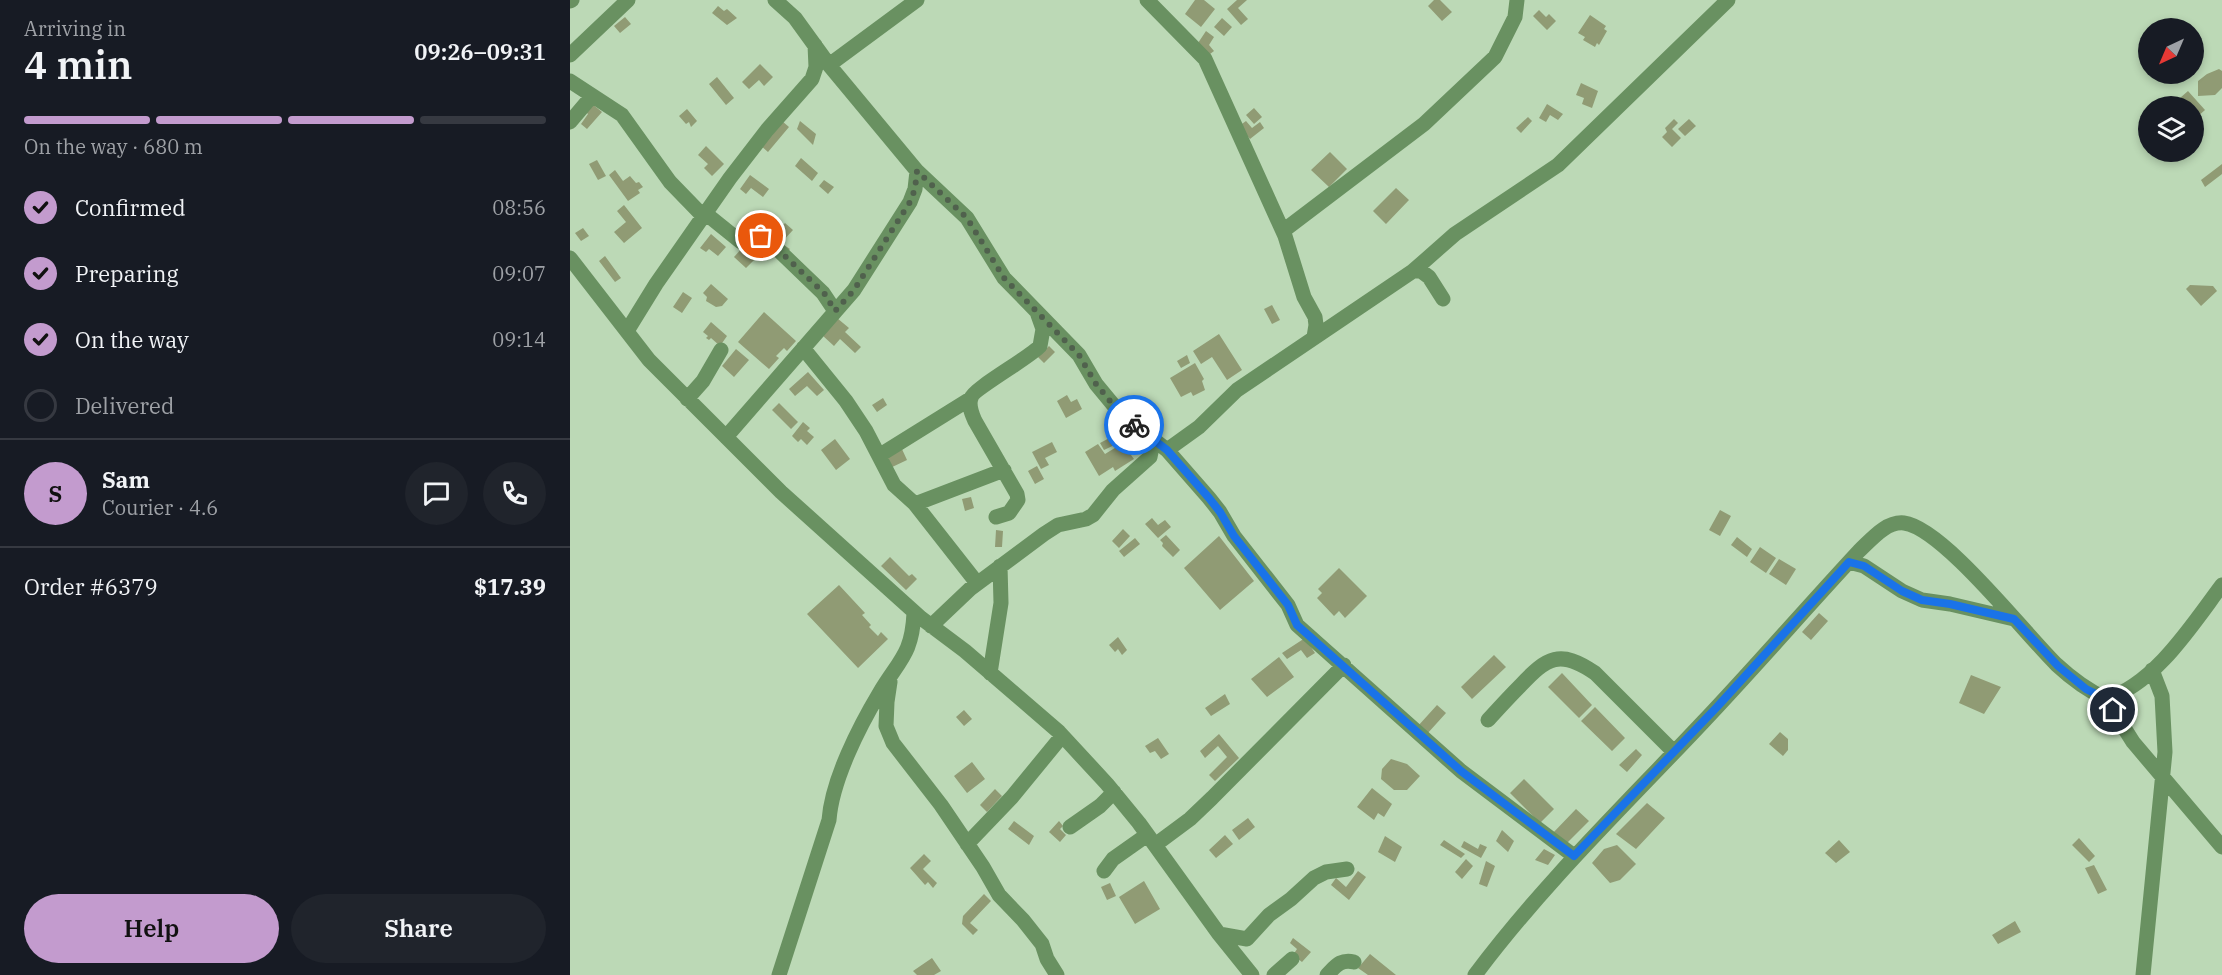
<!DOCTYPE html>
<html lang="en">
<head>
<meta charset="utf-8">
<style>
	:root { --surface:#171b24; --page:#20242c; --text:#f1f3f6; --muted:#9ea1a6; --line:#363941; --accent:#c39bce }
	body { margin:0; font-family:"IBM Plex Serif",serif; background:var(--page); color:var(--text); height:100vh; display:flex; flex-direction:column; font-size:22px; white-space:nowrap }
	* { box-sizing:border-box; margin:0 }
	p { font-size:20px; color:var(--muted) }
	.icon { flex:none; width:33px; height:33px; fill:none; stroke:currentColor; stroke-width:2; stroke-linecap:round; stroke-linejoin:round }
	.map { position:relative; flex:1; overflow:hidden }
	.details { display:flex; flex-direction:column; background:var(--surface); width:570px }
	.details>* { flex:none }
	.needle { width:39px; rotate:224deg }
	.buttons { position:absolute; left:1568px; top:18px; display:grid; gap:12px }
	.buttons a { display:grid; place-items:center; width:66px; height:66px; border-radius:50%; background:var(--surface); box-shadow:0 3px 9px #0003; font-size:30px }
	.pin { position:absolute; display:grid; place-items:center; width:51px; height:51px; color:#fff; margin:-26px; border:3px solid #fff; border-radius:50%; box-shadow:0 2px 6px #0007 }
	.courier { position:absolute; display:grid; place-items:center; width:60px; height:60px; margin:-30px; border:4px solid #1a73e8; border-radius:50%; background:#fff; color:#222; box-shadow:0 2px 8px #0007 }
	.head em { font-style:normal; font-weight:600 }
	.head div { display:flex; flex-direction:column-reverse }
	.head { display:flex; align-items:center; justify-content:space-between; height:102px; padding:0 24px }
	h1 { font-size:39px; font-weight:600; line-height:45px }
	.bar { display:grid; grid-template-columns:repeat(4,1fr); gap:9px 6px; align-content:center; height:72px; padding:0 24px }
	.bar i { height:8px; border-radius:4px; background:var(--line) }
	.bar .active { background:var(--accent) }
	.bar p { grid-column:span 4 }
	.line { display:flex; align-items:center; gap:15px; padding:0 24px; border-top:2px solid var(--line) }
	.line div { flex:1 }
	.round { display:grid; place-items:center; flex:none; width:63px; height:63px; border-radius:32px; background:var(--page) }
	ol { padding:0 24px; list-style:none }
	li { display:flex; align-items:center; gap:18px; height:66px }
	li p { margin-inline-start:auto }
	li .icon { padding:6px; border-radius:50%; background:var(--accent); color:#111; stroke-width:4 }
	li:last-child { color:var(--muted) }
	li i { width:33px; height:33px; border:3px solid var(--line); border-radius:50% }
	.cta { display:flex; gap:12px; margin-top:auto; padding:12px 24px }
	.cta a { flex:1; height:69px; border-radius:36px; background:var(--accent); color:#111; font-size:24px; font-weight:600; line-height:69px; text-align:center }
	.cta a+a { background:var(--page); color:var(--text) }
	main { display:flex; flex:1; min-height:0 }
	.map>svg:first-child { display:block }
</style>
</head>
<body>
<main>
<section class="details">
<div class="head"><div><h1>4 min</h1><p>Arriving in</p></div><em>09:26–09:31</em></div>
<div class="bar"><i class="active"></i><i class="active"></i><i class="active"></i><i></i><p>On the way · 680 m</p></div>
<ol>
<li><svg class="icon" aria-label="check" viewBox="0 0 24 24"><path d="M5 12l5 5 9-10"/></svg>Confirmed<p>08:56</p></li>
<li><svg class="icon" aria-label="check" viewBox="0 0 24 24"><path d="M5 12l5 5 9-10"/></svg>Preparing<p>09:07</p></li>
<li><svg class="icon" aria-label="check" viewBox="0 0 24 24"><path d="M5 12l5 5 9-10"/></svg>On the way<p>09:14</p></li>
<li><i></i>Delivered</li>
</ol>
<div class="line" style="height:108px"><b class="round" style="background:var(--accent);color:#111">S</b><div><b>Sam</b><p>Courier · 4.6</p></div><a class="round"><svg class="icon" aria-label="chat" viewBox="0 0 24 24"><path d="M4 5h16v11H9l-5 4z"/></svg></a><a class="round"><svg class="icon" aria-label="phone" viewBox="0 0 24 24"><path d="M5 4h4l2 5-3 2q2 4 5 5l2-3 5 2v4C11 20 4 13 5 4z"/></svg></a></div>
<div class="line" style="height:78px"><div>Order #6379</div><b>$17.39</b></div>
<div class="cta"><a>Help</a><a>Share</a></div>
</section>
<div class="map">
<svg width="1652" height="975" viewBox="0 0 1652 975">
	<rect width="100%" height="100%" fill="#bcd9b6"/>
	<path fill="#909b74" d="M625 0H634L645 9 631 27 615 14Z
		M667 0H677L668 8 678 19 671 25 657 9Z
		M864 0H870L882 12 872 21 858 6Z
		M148 6 154 11 157 9 167 18 157 25 142 13Z
		M969 10 976 17 979 14 986 21 977 30 963 16Z
		M1020 15 1036 26 1034 29 1037 31 1029 45 1027 43 1025 47 1013 40 1015 37 1008 33Z
		M55 17 61 24 50 33 44 26Z
		M652 18 662 27 654 36 644 27Z
		M636 31 644 37 639 45 644 51 636 57 624 49Z
		M190 64 203 77 194 86 189 80 179 89 172 82Z
		M1649 69 1652 71V88L1645 95 1628 96V81L1637 74Z
		M147 77 164 98 156 105 139 84Z
		M1011 83 1028 91 1022 108 1012 104 1014 98 1006 95Z
		M1618 91 1635 110 1627 117 1623 112V106H1618L1610 98Z
		M21 103 32 112 17 129 11 124 18 114 14 110Z
		M977 104 993 114 988 120 980 115 976 122 969 118Z
		M684 108 692 117 684 124 676 115Z
		M117 109 127 121 121 127 119 122 116 124 109 116Z
		M958 117 962 121 951 133 946 128Z
		M1104 119 1108 123 1102 129 1111 138 1102 147 1092 137 1097 132 1095 128Z
		M1119 119 1126 126 1115 136 1108 129Z
		M212 121 219 127 198 152 191 146Z
		M230 121 246 134 243 145 227 129Z
		M676 121 682 128 690 122 694 128 680 139 669 126Z
		M136 146 154 164 142 176 134 168 138 164 128 155Z
		M760 152 777 169 759 187 741 170Z
		M231 158 248 173 242 181 225 166Z
		M27 160 36 176 28 180 19 164Z
		M1652 164V174L1635 187 1631 180Z
		M45 170 53 181 60 176 66 183 69 182 73 187 68 190 70 193 58 201 39 175Z
		M180 175 199 189 193 197 181 188 176 194 170 189Z
		M254 180 264 187 258 194 249 186Z
		M826 188 839 200 816 224 803 211Z
		M54 205 72 228 54 243 44 232 56 222 47 211Z
		M215 223 223 230 211 243 220 249 215 254 202 241 208 234 206 232Z
		M13 228 19 236 11 241 5 233Z
		M141 234 156 247 148 256 139 249 136 252 130 248Z
		M184 235 197 247 176 268 164 257Z
		M35 256 51 278 45 282 29 261Z
		M141 284 158 299 152 306 146 307 136 301 137 297 133 293Z
		M1620 285 1643 286 1647 291 1631 306 1616 289Z
		M113 292 122 298 112 313 103 307Z
		M702 305 710 320 702 324 694 309Z
		M194 312 226 341 217 351 214 348 206 356 209 358 199 369 168 342Z
		M267 318 279 328 275 332 291 347 285 353 270 339 264 346 252 335Z
		M141 322 157 336 150 346 141 338 139 340 136 338 138 336 133 332Z
		M649 334 672 370 657 380 642 357 631 364 623 351Z
		M479 346 485 352 474 363 468 357Z
		M166 349 179 360 164 377 152 366Z
		M617 355 620 363 611 368 607 361Z
		M625 363 634 379 632 381 635 390 623 396 621 392 611 397 600 378Z
		M238 372 254 390 247 396 237 386 225 396 219 389Z
		M497 395 501 402 507 399 512 409 496 418 487 401Z
		M313 398 317 405 307 412 302 405Z
		M209 403 228 422 221 429 202 410Z
		M233 422 240 428 237 431 244 437 237 445 231 439 228 442 222 436Z
		M551 432 555 440 534 450 530 443Z
		M265 439 280 459 266 470 251 450Z
		M558 440 565 452 561 455 564 459 545 471 543 467 529 476 515 452 528 444 535 454Z
		M482 442 487 452 475 458 479 465 471 469 462 452Z
		M331 447 337 460 318 469 312 455Z
		M467 466 474 479 465 484 458 471Z
		M401 497 404 508 395 511 392 499Z
		M1150 510 1161 516 1150 536 1139 530Z
		M582 518 588 525 595 520 601 527 588 538 575 524Z
		M553 529 560 536 549 548 542 541Z
		M426 530 433 531 432 547H425Z
		M596 535 610 550 603 557 592 546 593 543 590 540Z
		M649 536 684 581 650 610 614 568Z
		M1167 537 1182 549 1177 557 1161 545Z
		M565 538 570 544 554 557 549 551Z
		M1190 547 1206 558 1196 573 1180 562Z
		M320 557 339 576 342 574 347 579 336 590 311 566Z
		M1209 559 1226 569 1216 585 1199 574Z
		M769 568 797 596 775 618 769 611 764 616 747 598 752 593 748 589Z
		M269 585 295 613 292 615 301 625 299 627 308 636 311 632 318 639 288 668 237 614Z
		M1249 613 1258 621 1241 640 1232 632Z
		M548 637 557 650 552 655 548 649 545 652 539 645Z
		M735 638 745 653 737 658 731 650 717 659 712 653Z
		M924 655 936 667 902 699 891 687Z
		M709 657 724 677 697 697 681 679Z
		M992 673 1022 705 1009 718 978 687Z
		M1401 675 1431 687 1414 714 1389 703Z
		M655 694 660 704 641 716 635 708Z
		M867 705 876 713 857 734 848 726Z
		M1025 707 1055 738 1042 751 1011 721Z
		M394 710 402 719 394 726 386 717Z
		M1210 732 1218 739V750L1213 756 1199 744Z
		M649 734 669 758 645 781 639 775 657 757 648 746 635 758 630 751Z
		M588 738 599 754 591 759 585 751 580 753 575 746Z
		M1066 749 1072 755 1057 772 1049 765Z
		M821 759 837 764 850 776 837 790H824L811 779 812 769Z
		M402 762 415 779 397 793 384 776Z
		M954 779 984 809 970 823 940 793Z
		M802 788 822 804 814 817 808 813 804 820 787 807Z
		M425 789 432 796 417 812 410 805Z
		M1077 803 1095 818 1066 849 1046 834Z
		M1006 809 1019 821 995 845 981 835Z
		M678 818 685 827 669 840 662 830Z
		M444 821 464 836 459 845 438 829Z
		M489 821 493 826 490 829 496 835 490 842 479 832Z
		M932 830 944 841 938 852 926 841Z
		M655 835 663 844 646 858 639 850Z
		M815 836 832 847 825 862 808 852Z
		M1509 838 1525 856 1519 862 1502 845Z
		M874 840 895 854 891 858 870 845Z
		M1269 840 1280 852 1266 863 1255 853Z
		M894 841 908 849 910 844 917 847 911 858 891 847Z
		M1047 845 1066 864 1050 880 1040 883 1022 863 1034 849Z
		M974 849 985 855 978 865 965 860Z
		M354 854 361 861 353 869 367 883 363 888 358 882 355 885 340 868Z
		M896 859 903 866 892 879 885 872Z
		M916 861 925 866 917 887 909 884Z
		M1524 865 1537 890 1528 894 1515 868Z
		M788 871 796 877 779 900 761 885 766 878 776 887Z
		M574 881 590 909 565 924 549 897Z
		M540 883 546 896 537 900 531 887Z
		M414 894 421 901 400 923 408 930 403 935 392 924 393 916Z
		M1445 921 1451 932 1428 944 1422 935Z
		M723 938 741 952 732 962 723 955 727 949 720 943Z
		M800 954 826 975H798L788 968Z
		M362 958 371 971 364 975H347L343 971Z"/>
	<g fill="none" stroke-linecap="round" stroke-linejoin="round">
		<path stroke="#699161" stroke-width="15" d="M205 0 225 18 259 65 347 171 397 218 434 278 509 355 526 384 545 407 566 426 597 450 639 498 650 512 664 536 718 605 727 625 891 771 1004 856
			M577 0 635 59 715 236 734 297 745 317 746 325 744 337
			M0 1 2 0
			M0 55 58 0
			M259 65 347 0
			M0 81 52 115 100 182 133 216
			M0 122 22 96
			M135 213 171 242C186 238 185 232 200 242L253 293 265 311
			M713 231 854 124 925 57 945 17 947 0
			M0 258 79 360 211 492 351 618 395 651 489 732 537 784 569 823 649 934 682 975
			M843 271 885 234 988 165 1158 0
			M57 331 86 284 160 178 197 130 242 79 246 67 245 45
			M233 348 276 401 296 431 324 485 345 504 407 583
			M117 399 133 381 151 350
			M156 437 284 290 340 202 345 189 347 171
			M597 450 629 427 667 390 843 271H851L859 277 873 299
			M310 455 400 399
			M345 504 434 470
			M426 517 439 513 448 500 447 494 405 421C402 414 398 406 401 398 403 389 459 358 470 346L473 329 468 315
			M1279 562 1294 566 1332 591 1352 600 1380 604 1444 619
			M361 626 400 589 474 534 488 525 516 519 523 515 543 490 580 457 581 452 570 433
			M420 673 431 603 430 566
			M320 682 317 702 316 726 323 743 371 805 413 867 429 895 453 920 472 944 477 959 487 975
			M1536 699 1563 742 1652 847
			M918 720C929 708 939 697 950 686 977 657 990 649 1025 673L1104 752
			M500 827 530 806 544 792
			M397 844 442 797 492 736
			M585 845 620 819 642 798 774 665
			M534 871 543 859 577 835
			M649 934 677 939 699 915 721 899 744 878 756 872 777 869
			M209 975 259 820C262 780 289 727 310 692 330 659 342 654 344 613
			M704 975 722 959
			M757 975C766 966 770 959 784 962
			M905 975C973 884 1055 805 1133 722 1186 666 1236 608 1289 551 1301 540 1316 521 1334 523 1373 528 1456 635 1487 665 1502 679 1517 690 1536 699 1585 684 1622 625 1652 585
			M1573 975 1595 752 1592 696 1582 670"/>
	</g>
	<g fill="none" stroke-linecap="round" stroke-linejoin="round">
		<path stroke="#50614d" stroke-width="6" stroke-dasharray="0 10.8" d="M191 236 200 242 254 293 265 311 284 290 340 202 345 189 347 171 397 218 434 278 509 355 526 384 545 407 564 425"/>
		<path stroke="#1a73e8" stroke-width="8" d="M564 425 597 450 639 498 650 512 664 536 718 605 727 625 891 771 1004 856 1147 707 1279 562 1294 566 1332 591 1352 600 1380 604 1444 619 1488 666 1516 689 1536 699 1543 710"/>
	</g>
</svg>
<div class="buttons">
<a><svg class="needle" viewBox="-14 -14 28 28"><path d="M0-13l5 13h-10z" fill="#e53935"/><path d="M0 13l5-13h-10z" fill="#9ea1a6"/></svg></a>
<a><svg class="icon" aria-label="layers" viewBox="0 0 24 24"><path d="M12 4l9 5-9 5-9-5zM3 14l9 5 9-5"/></svg></a>
</div>
<div class="pin" style="left:191px;top:236px;background:#ea580c"><svg class="icon" aria-label="bag" viewBox="0 0 24 24"><path d="M5 8h14l-1 12H6zM9 8a3 3 0 0 1 6 0"/></svg></div>
<div class="pin" style="left:1543px;top:710px;background:#1f2937"><svg class="icon" aria-label="home" viewBox="0 0 24 24"><path d="M3 11l9-7 9 7M6 9v11h12V9"/></svg></div>
<div class="courier" style="left:564px;top:425px"><svg class="icon" aria-label="bike" viewBox="0 0 24 24"><circle cx="6" cy="16" r="4"/><circle cx="18" cy="16" r="4"/><path d="M6 16l4-8h5l3 8M10 8l3 8H6M13 5h3"/></svg></div>
</div>
</main>
</body>
</html>
